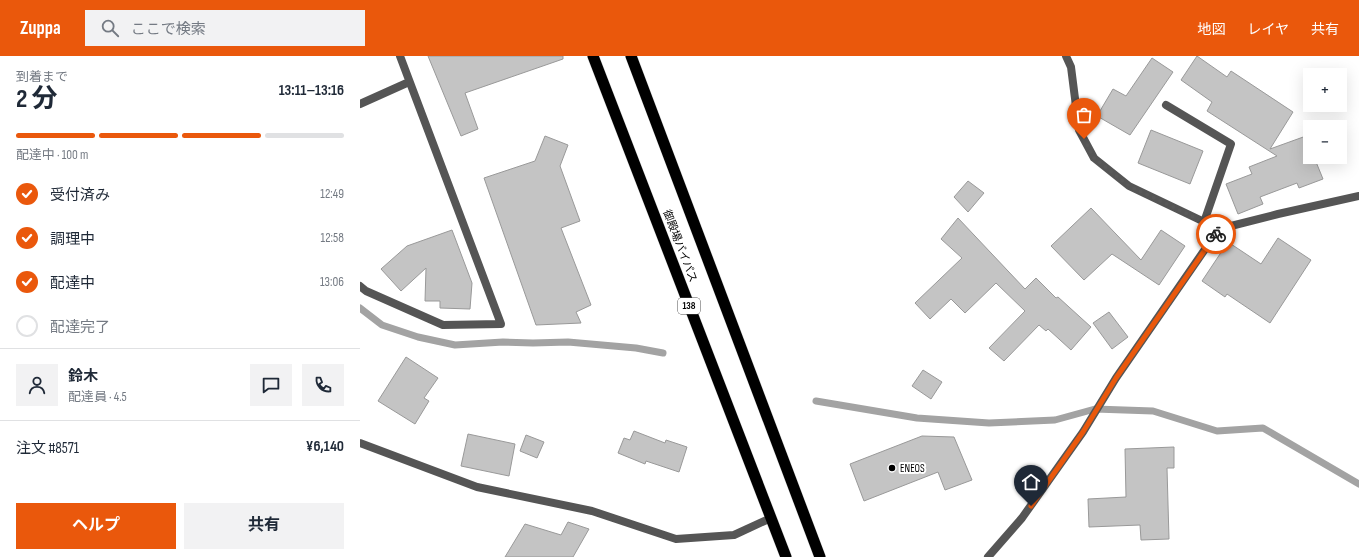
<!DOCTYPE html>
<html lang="ja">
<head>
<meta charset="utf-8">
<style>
	:root { --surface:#fff; --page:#f2f2f3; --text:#1f2937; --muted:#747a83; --line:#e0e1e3; --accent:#ea580c }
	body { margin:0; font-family:"Sofia Sans Condensed","Noto Sans JP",sans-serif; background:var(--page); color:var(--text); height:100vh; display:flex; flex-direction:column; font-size:15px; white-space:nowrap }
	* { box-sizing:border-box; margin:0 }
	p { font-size:13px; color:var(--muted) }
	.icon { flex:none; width:22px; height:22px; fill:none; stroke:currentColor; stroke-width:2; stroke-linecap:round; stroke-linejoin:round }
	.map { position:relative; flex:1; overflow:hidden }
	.panel { display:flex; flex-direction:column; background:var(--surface); width:360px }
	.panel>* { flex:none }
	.controls { position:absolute; left:943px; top:12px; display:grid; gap:8px }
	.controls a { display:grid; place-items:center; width:44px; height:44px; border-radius:0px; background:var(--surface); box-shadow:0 4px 16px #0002; font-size:20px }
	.pin { position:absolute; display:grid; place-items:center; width:34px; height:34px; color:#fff; margin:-41px -17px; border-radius:50% 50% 50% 0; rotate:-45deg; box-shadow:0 0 4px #0007 }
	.pin .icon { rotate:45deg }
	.courier { position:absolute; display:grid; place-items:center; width:40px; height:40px; margin:-20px; border:3px solid #ea580c; border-radius:50%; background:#fff; color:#222; box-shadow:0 1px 5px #0007 }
	.headline em { font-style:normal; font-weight:700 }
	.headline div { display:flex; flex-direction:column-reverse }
	.headline { display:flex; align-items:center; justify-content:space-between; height:68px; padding:0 16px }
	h1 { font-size:26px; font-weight:700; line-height:30px }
	.bar { display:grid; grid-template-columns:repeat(4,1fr); gap:6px 4px; align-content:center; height:48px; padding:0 16px }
	.bar i { height:5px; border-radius:3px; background:var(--line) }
	.bar .current { background:var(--accent) }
	.bar p { grid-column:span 4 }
	.line { display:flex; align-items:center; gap:10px; padding:0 16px; border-top:1px solid var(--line) }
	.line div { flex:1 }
	.round { display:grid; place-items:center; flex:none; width:42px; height:42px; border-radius:0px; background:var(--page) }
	ol { padding:0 16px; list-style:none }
	li { display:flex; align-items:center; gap:12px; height:44px }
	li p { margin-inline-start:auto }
	li .icon { padding:4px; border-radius:50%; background:var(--accent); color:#fff; stroke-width:4 }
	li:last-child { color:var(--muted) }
	li i { width:22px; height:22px; border:2px solid var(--line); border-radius:50% }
	.cta { display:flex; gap:8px; margin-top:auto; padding:8px 16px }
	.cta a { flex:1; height:46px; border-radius:0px; background:var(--accent); color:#fff; font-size:16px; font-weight:700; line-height:46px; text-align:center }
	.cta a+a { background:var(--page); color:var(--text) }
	header { display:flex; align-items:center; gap:24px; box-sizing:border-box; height:56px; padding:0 20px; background:var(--accent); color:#fff }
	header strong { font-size:19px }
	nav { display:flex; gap:22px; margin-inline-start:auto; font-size:14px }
	.search { width:280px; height:36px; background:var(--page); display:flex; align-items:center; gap:10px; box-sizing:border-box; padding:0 14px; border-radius:0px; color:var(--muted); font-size:15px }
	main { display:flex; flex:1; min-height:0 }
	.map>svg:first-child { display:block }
</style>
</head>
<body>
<header>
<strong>Zuppa</strong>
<div class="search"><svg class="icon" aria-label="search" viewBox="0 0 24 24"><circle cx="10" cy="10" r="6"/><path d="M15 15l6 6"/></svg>ここで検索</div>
<nav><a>地図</a><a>レイヤ</a><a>共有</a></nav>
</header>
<main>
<section class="panel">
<div class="headline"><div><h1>2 分</h1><p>到着まで</p></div><em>13:11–13:16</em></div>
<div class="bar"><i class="current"></i><i class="current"></i><i class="current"></i><i></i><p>配達中 · 100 m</p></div>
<ol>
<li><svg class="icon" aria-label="check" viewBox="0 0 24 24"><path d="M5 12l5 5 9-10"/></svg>受付済み<p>12:49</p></li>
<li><svg class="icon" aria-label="check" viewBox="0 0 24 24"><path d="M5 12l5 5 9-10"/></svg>調理中<p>12:58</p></li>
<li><svg class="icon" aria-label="check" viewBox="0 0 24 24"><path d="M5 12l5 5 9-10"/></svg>配達中<p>13:06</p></li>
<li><i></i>配達完了</li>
</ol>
<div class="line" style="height:72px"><a class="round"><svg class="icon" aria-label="person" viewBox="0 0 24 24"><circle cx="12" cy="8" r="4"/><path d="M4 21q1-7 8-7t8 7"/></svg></a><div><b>鈴木</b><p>配達員 · 4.5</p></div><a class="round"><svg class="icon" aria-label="chat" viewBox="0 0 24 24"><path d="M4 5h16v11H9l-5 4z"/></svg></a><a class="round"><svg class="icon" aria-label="phone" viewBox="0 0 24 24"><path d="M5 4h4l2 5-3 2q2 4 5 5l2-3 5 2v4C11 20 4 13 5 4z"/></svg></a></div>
<div class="line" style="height:52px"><div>注文 #8571</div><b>¥6,140</b></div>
<div class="cta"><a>ヘルプ</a><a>共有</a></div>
</section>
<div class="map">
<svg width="999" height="501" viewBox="0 0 999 501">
	<rect width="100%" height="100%" fill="#fff"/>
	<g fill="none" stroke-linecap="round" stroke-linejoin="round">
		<path stroke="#a3a3a3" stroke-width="7" d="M0 252 22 269 58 281 95 289 143 286 173 287 208 286 276 292 303 297
			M456 345 557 362 629 367 695 364 735 353 793 355 857 375 903 372 999 428"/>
	</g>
	<path fill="#c4c4c4" stroke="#999" d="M68 0H203V3L105 37 118 73 101 80Z
		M837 0 867 21 871 15 933 56 910 93 946 80 950 91V101H954L963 123 939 132 937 127 900 141 903 148 878 158 866 128 892 118 889 111 917 100 847 55 852 46 821 24Z
		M792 2 813 16 770 79 737 60 753 33 766 40Z
		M791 74 843 95 830 128 778 107Z
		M185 80 208 89 200 110 220 165 201 172 231 249 216 256 221 267 176 269 124 122 175 105Z
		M608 125 624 137 608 156 594 141Z
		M731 152 781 204 801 174 825 190 799 229 752 198 724 224 691 190Z
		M598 162 665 233 676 222 696 242 698 241 731 271 711 294 688 273 686 275 679 269 644 305 629 292 665 255 636 227 605 257 591 243 570 263 555 247 602 202 581 183Z
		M92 174 112 227 110 253 80 252V245H65L66 212 41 235 21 213 47 190Z
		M918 182 951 204 910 267 867 238 865 241 842 225 868 186 901 208Z
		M749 256 768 281 752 293 733 267Z
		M46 301 78 322 64 342 69 345 55 368 18 345Z
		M563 314 582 326 571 343 552 330Z
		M274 375 305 387 306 384 327 391 319 416 286 405 285 408 258 397 264 382 270 384Z
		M108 378 155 388 149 420 101 410Z
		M166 379 184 386 177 402 160 395Z
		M562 380 594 381 612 424 585 434 578 416 504 445 490 408Z
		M814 391V412H807L809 483 781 484 780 469 729 471 728 443 766 441 765 393Z
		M208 466 229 473 213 501H145L165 468 201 479Z"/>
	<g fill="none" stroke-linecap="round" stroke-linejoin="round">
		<defs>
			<path id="trunk" d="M233 0 426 501
				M271 0 460 501"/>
		</defs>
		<use href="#trunk" stroke="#dbdbdb" stroke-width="12"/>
		<path stroke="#555" stroke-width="8" d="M706 0 711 11 719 74 734 102 769 130 859 173 918 158 999 140
			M0 48 49 26
			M806 49 871 88 844 166
			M0 230 6 235 83 269 141 268 40 0
			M0 387 117 431 232 455 316 483 374 479 411 462
			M628 501 662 462 723 376 756 322 859 173"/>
		<use href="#trunk" stroke="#000" stroke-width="11"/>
	</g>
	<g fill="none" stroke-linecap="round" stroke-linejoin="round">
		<path stroke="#595959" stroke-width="4" stroke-dasharray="0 7.2" d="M724 83 734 102 769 130 859 173 856 178"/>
		<path stroke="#ea580c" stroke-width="5" d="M671 450 723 376 756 322 856 178"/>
	</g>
	<circle fill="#000" stroke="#fff" stroke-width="1.5" cx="532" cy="412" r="4"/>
	<g text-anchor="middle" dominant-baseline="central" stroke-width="4" stroke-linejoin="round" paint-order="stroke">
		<rect fill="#fff" stroke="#4c4c4c" stroke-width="1" x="318" y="242" width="22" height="16" rx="3"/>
		<g font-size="10" font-weight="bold" fill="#000">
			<text x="329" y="250">138</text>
		</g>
		<g font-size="11" fill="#000" stroke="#fff">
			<text transform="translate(320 190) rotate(69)">御殿場バイパス</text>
		</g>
		<g font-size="11" fill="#000" stroke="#fff" text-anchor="start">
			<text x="540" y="412">ENEOS</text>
		</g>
	</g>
</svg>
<div class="controls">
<a>+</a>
<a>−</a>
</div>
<div class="pin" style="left:724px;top:83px;background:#ea580c"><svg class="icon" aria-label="bag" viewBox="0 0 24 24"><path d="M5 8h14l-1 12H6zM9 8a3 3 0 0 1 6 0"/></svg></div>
<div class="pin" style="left:671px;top:450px;background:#1f2937"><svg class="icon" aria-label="home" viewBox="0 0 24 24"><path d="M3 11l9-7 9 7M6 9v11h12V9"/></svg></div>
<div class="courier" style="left:856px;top:178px"><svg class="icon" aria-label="bike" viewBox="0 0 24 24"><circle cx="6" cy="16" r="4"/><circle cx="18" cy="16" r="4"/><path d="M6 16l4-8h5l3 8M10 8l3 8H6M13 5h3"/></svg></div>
</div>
</main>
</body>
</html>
